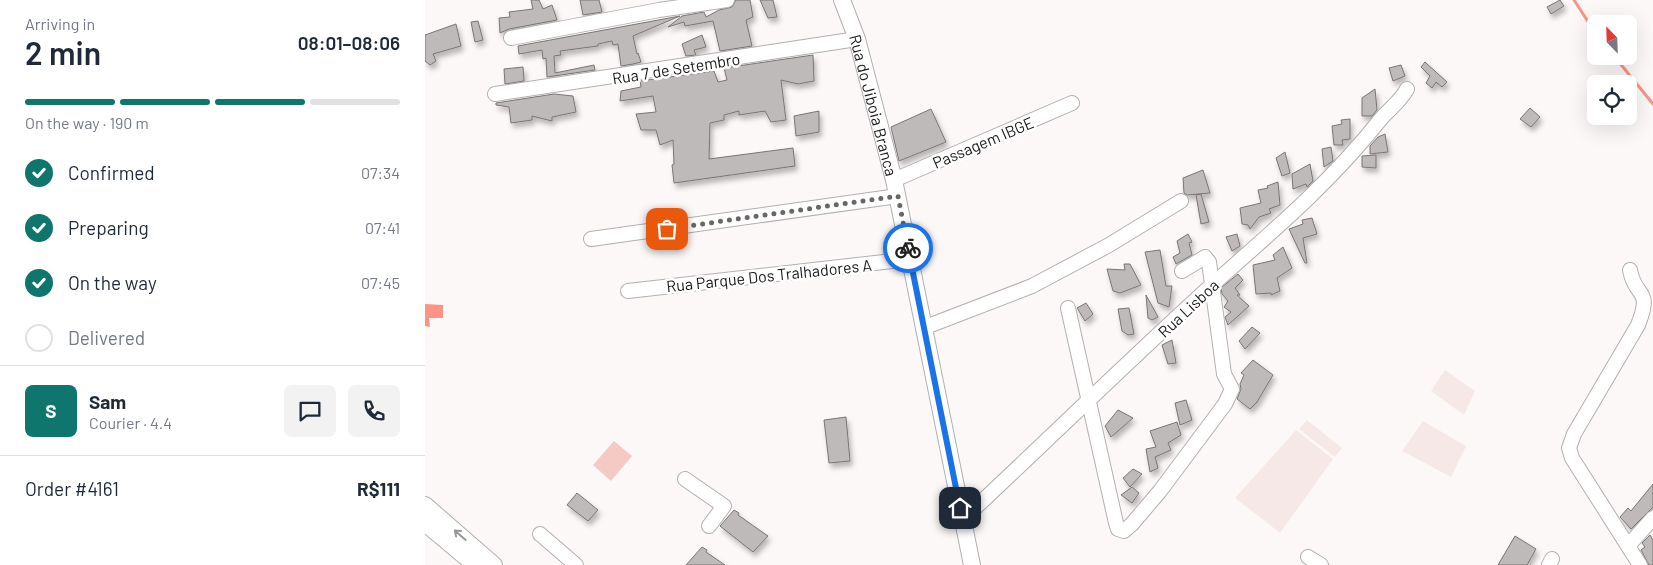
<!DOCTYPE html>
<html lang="en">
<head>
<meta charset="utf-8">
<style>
	:root { --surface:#fff; --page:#f2f2f3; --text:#1f2937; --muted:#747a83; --line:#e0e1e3; --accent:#0f766e }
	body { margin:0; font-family:Barlow,sans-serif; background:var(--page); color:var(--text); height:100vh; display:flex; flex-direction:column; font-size:19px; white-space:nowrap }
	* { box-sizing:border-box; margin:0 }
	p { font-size:16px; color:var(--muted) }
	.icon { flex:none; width:28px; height:28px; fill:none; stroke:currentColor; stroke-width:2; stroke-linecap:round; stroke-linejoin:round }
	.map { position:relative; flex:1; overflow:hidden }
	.side { display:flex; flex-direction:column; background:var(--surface); width:425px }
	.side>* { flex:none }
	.needle { width:32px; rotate:337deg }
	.controls { position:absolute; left:1162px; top:15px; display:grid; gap:10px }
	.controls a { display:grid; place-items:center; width:50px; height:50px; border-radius:8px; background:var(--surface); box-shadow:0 5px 20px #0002; font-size:25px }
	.pin { position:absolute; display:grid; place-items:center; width:42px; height:42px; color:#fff; margin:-21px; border-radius:10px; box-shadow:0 2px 8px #0006 }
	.courier { position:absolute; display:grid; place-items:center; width:50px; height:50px; margin:-25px; border:4px solid #1a73e8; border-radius:50%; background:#fff; color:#222; box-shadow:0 1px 6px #0007 }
	.head em { font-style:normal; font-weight:600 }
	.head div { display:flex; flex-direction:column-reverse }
	.head { display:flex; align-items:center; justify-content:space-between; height:85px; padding:0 25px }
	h1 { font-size:32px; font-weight:600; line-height:38px }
	.bar { display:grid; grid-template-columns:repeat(4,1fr); gap:8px 5px; align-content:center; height:60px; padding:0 25px }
	.bar i { height:6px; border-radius:4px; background:var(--line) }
	.bar .active { background:var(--accent) }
	.bar p { grid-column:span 4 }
	.line { display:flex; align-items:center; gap:12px; padding:0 25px; border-top:1px solid var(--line) }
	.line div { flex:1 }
	.round { display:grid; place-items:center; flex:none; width:52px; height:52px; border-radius:8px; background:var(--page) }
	ol { padding:0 25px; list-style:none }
	li { display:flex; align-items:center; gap:15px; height:55px }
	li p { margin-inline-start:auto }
	li .icon { padding:5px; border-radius:50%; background:var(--accent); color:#fff; stroke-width:4 }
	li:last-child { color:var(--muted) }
	li i { width:28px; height:28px; border:2px solid var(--line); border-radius:50% }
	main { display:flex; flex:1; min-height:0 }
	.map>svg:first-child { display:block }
</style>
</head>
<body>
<main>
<section class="side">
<div class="head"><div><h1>2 min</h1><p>Arriving in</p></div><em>08:01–08:06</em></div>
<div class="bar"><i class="active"></i><i class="active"></i><i class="active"></i><i></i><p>On the way · 190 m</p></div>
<ol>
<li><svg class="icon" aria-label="check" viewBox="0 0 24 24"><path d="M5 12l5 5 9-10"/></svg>Confirmed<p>07:34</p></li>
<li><svg class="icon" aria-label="check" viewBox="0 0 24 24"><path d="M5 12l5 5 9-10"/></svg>Preparing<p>07:41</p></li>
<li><svg class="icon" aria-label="check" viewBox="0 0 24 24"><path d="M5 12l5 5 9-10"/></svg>On the way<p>07:45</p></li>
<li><i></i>Delivered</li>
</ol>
<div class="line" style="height:90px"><b class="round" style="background:var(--accent);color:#fff">S</b><div><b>Sam</b><p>Courier · 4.4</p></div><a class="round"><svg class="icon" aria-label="chat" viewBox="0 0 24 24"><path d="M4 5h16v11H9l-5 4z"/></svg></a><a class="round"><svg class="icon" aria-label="phone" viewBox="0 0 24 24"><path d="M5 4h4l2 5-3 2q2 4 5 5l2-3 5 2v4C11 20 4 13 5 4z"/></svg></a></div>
<div class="line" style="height:65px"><div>Order #4161</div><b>R$111</b></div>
</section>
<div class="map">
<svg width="1228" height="565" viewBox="0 0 1228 565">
	<defs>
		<filter id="shadow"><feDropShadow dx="2.5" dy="4.5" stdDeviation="2.5" flood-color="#0004"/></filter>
	</defs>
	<rect width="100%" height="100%" fill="#fdf8f8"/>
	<path fill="#f6e8e6" d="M1020 370 1050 391 1039 415 1006 391Z
		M882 420 917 448 910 457 874 429Z
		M998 421 1041 446 1026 477 977 451Z
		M871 430 908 459 855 533 810 498Z"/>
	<path fill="#f5cac4" d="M189 441 207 456 186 481 168 465Z"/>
	<path fill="#fc9387" d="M0 304 18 305V318H4L5 327 0 326Z"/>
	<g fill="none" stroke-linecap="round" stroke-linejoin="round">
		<path stroke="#fc9387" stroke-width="3" d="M1149 0 1171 34
			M1189 56 1228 104"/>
	</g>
	<path fill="#bebaba" stroke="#797575" filter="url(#shadow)" d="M106 0H114L118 9 127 5 132 20 84 29 75 33 74 18 85 17 84 12 108 9Z
		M155 0H174L177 12 158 15Z
		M311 0H325L328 17 321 20 327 46 295 51 288 21 260 26 259 22 243 27 257 16 279 12 281 17 294 10 307 7Z
		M335 0H348L352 17 343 18Z
		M1135 0 1139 6 1126 14 1122 7Z
		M255 16 208 36 212 54 213 53 216 62 208 64 196 66 193 44 188 45 187 41 173 44V46L135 51 136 55 129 56 130 73 169 65 170 70 122 77 121 58 118 59 117 50 94 54 93 46Z
		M53 21 58 40 50 42 46 22Z
		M31 24 36 46 8 54 11 61 5 65 0 61V35Z
		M277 35 281 47 269 50 271 55 261 56 257 44Z
		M388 55 389 81 373 84 356 80 361 120 346 122 340 111 314 115V111L299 115V120L285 123 284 159 368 148 370 166 249 183 247 165 249 164 248 140 235 145 231 130H216L211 114 231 112 228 96 195 101 196 91 216 87 215 81 289 71 293 82 302 80 299 68Z
		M1000 62 1022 82 1017 87 1011 82 1007 88 1001 83 1005 76 996 67Z
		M976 65 980 76 968 81 964 68Z
		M98 67 99 81 80 84 79 69Z
		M950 89 952 110 947 116H937V98Z
		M129 94 148 96 151 112 127 117V121L107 116V120L86 123 84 107 71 105V103Z
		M1105 108 1115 117 1106 127 1095 119Z
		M506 109 521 142 474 161 466 127Z
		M394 111V132L371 136 369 116Z
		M925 119V139L917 140 918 145H909L907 126 917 124 916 120Z
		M960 134 963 152 945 154V146L953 137Z
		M906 147 908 161 899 167 897 149Z
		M860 152 865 173 857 176 851 158Z
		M951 155V168L937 167V156Z
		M885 164 888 181 882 187 881 184 868 189 867 174Z
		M778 170 785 193 762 195 759 193 758 178Z
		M853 182 855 205 844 209 846 213 834 217 825 229 823 225 817 224 815 208 836 203 833 190 843 188 842 186Z
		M776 194 784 222 776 224 771 195Z
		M887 218 892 234 878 238 882 263H880L864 229 878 224 877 220Z
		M763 234 767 242 764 243 767 255 751 264 748 257 755 253 752 241Z
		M812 234 815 246 807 251 801 237Z
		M858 247 867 268 852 278 855 291 846 295V293L831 294 828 265 850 260 848 255Z
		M735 250 741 286H747L744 307 733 303 720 252Z
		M699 264H705L716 285 695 293 688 291 682 269 700 270Z
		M813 274 818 280 810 288 815 295H812L824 306 803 325 800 317 806 312 799 307 803 301 797 294 796 288Z
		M721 295 733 317 727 320 723 318Z
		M661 303 668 314 660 321 652 308Z
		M704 308 709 334 703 335 697 331 693 309Z
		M827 327 835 333 820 349 814 341Z
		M747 340 751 363 743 364 737 345Z
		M828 360 848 375 832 402 825 409 812 399 816 389 815 384 819 375 816 373Z
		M761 400 767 420 755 425 750 403Z
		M693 410 708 418 686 437 680 426Z
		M421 417 425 461 404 463 399 420Z
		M752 422 756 435 743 443 746 450 730 457 733 468 725 472 721 449 731 447 725 431Z
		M708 469 717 474 705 487 698 478Z
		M1228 484V507L1206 529 1195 517 1203 508 1206 511Z
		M707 487 714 493 707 503 696 495Z
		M152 493 173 510 163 521 142 505Z
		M309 510 314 513 313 515 343 536 328 552 295 526Z
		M1225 535 1228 540V565H1224L1216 550 1220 547 1217 543Z
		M1090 536 1111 549 1102 565H1073Z
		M277 547 282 550 281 552 300 565H261Z"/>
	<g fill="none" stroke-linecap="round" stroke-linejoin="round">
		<defs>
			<path id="minor" d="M86 38 234 10 302 0
				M70 94 432 39
				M469 180 647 103
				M166 239 473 196
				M1205 270C1210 299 1228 287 1213 325L1149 434 1144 448 1147 458 1215 565
				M203 291 485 259
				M643 308 691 523 693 529 699 531 707 524 735 491 800 404 807 389 799 374 784 262 780 257 757 271
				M498 328 607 286 684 245 756 201
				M260 479 299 506 284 526
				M537 520C621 442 703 361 788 284 848 231 905 183 955 120 964 109 975 102 982 89
				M115 534 151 565
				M1203 546 1228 518
				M883 557 896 565
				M1124 565 1127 559"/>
			<g id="major">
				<path id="s1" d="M417 0 432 39 469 180 547 565"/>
				<path d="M0 505 69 565"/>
				<path d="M0 523 50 565"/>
			</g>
		</defs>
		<use href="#minor" stroke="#b3afaf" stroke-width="16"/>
		<use href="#major" stroke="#b3afaf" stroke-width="18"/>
		<use href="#minor" stroke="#fff" stroke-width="14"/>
		<use href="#major" stroke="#fff" stroke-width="16"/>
	</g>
	<defs><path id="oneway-shaft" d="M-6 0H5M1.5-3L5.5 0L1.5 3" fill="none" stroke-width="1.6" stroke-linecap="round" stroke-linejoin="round" transform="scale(1.25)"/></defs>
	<use stroke="#989797" href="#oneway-shaft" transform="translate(35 535) rotate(-139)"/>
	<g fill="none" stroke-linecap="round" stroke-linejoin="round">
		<path stroke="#696666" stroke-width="5" stroke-dasharray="0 9" d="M242 229 473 196 483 248"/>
		<path stroke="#1a73e8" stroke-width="6" d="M483 248 535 508"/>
	</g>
	<g text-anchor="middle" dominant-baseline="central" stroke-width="5" stroke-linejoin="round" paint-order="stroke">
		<g font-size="16" fill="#1a1818" stroke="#fff">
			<text transform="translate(251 68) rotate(-9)">Rua 7 de Setembro</text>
			<text stroke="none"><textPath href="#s1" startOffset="110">Rua do Jiboia Branca</textPath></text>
			<text transform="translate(558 142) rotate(-23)">Passagem IBGE</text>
			<text transform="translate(344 275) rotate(-6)">Rua Parque Dos Tralhadores A</text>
			<text transform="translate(763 308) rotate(-43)">Rua Lisboa</text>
		</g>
	</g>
</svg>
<div class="controls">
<a><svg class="needle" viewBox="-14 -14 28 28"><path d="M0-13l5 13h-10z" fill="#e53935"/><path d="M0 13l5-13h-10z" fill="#747a83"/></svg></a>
<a><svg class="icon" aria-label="locate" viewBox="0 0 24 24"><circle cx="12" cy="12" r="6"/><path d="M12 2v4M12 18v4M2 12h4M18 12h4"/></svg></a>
</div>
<div class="pin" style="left:242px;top:229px;background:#ea580c"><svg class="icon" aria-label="bag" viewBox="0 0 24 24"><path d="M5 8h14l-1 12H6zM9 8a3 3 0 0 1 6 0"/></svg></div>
<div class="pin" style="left:535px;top:508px;background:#1f2937"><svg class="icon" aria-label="home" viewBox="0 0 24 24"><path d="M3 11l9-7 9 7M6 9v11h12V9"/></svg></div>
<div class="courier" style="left:483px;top:248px"><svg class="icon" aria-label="bike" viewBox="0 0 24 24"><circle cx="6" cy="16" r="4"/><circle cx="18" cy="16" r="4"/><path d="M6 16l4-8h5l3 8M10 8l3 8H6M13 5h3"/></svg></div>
</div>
</main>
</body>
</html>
